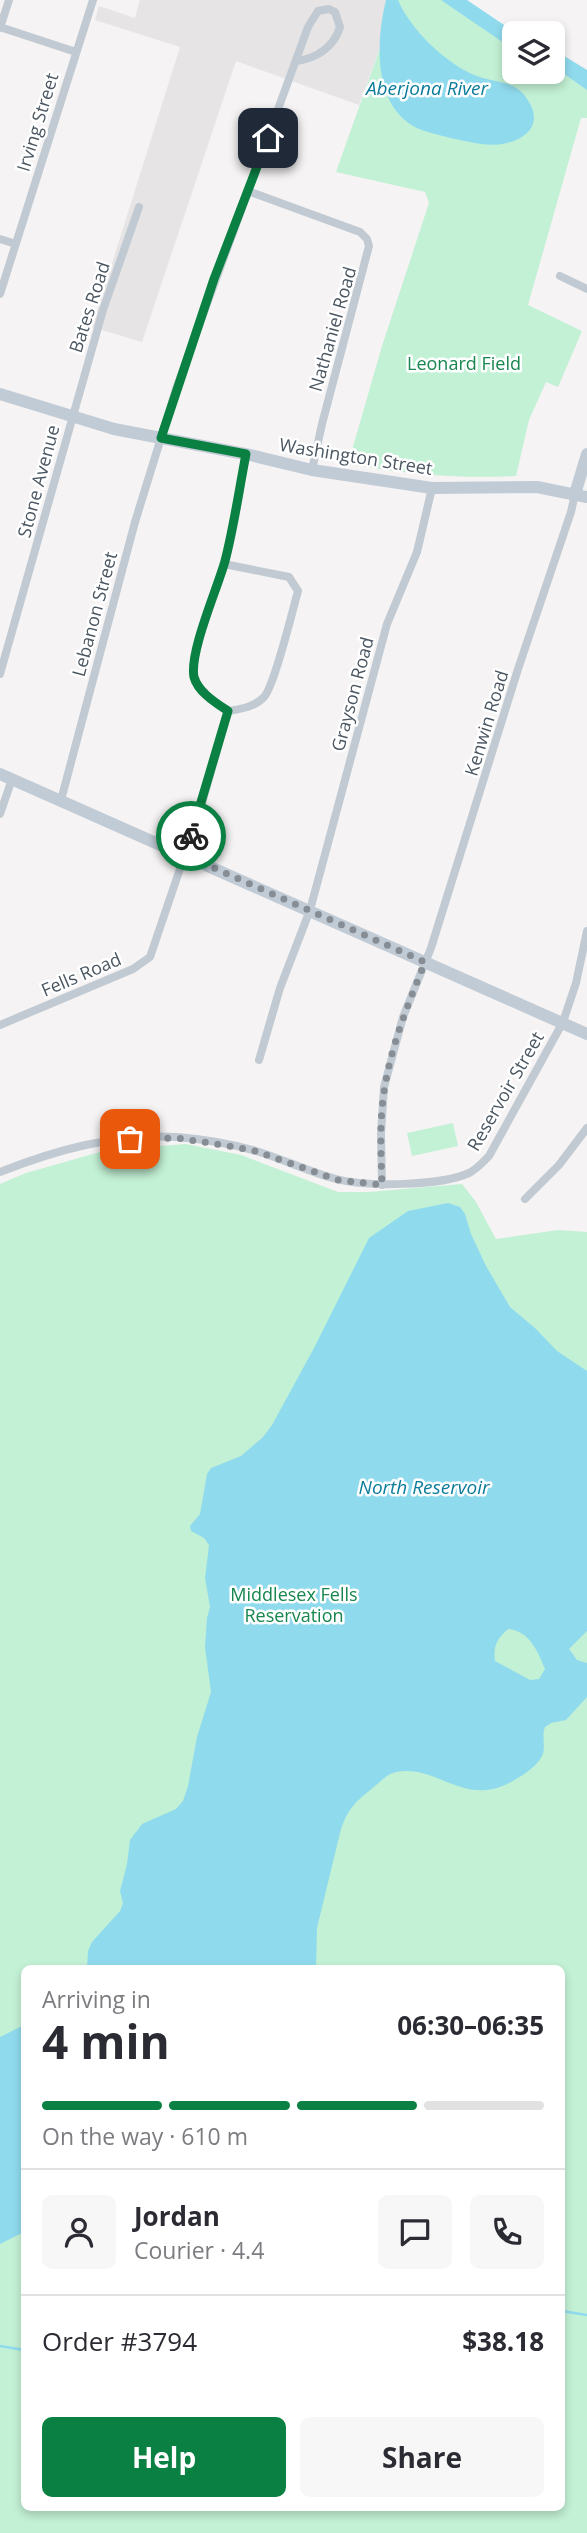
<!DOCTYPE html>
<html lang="en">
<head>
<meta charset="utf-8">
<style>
	:root { --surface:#fff; --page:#f7f7f7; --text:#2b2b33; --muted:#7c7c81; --line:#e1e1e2; --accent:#0b8043 }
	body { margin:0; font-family:"Open Sans",sans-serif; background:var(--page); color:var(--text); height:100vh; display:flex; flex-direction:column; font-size:26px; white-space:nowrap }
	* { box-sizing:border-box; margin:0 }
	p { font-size:23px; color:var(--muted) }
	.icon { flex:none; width:38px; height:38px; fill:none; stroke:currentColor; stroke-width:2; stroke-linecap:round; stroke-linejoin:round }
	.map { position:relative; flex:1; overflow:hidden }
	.panel { position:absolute; left:21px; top:1965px; width:544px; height:546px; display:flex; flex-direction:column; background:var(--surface); border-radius:10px; box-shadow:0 4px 10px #0003 }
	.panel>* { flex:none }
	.buttons { position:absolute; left:502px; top:21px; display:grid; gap:14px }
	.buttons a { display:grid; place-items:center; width:63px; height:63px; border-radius:10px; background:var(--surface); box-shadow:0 4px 10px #0003; font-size:35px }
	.pin { position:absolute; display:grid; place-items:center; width:60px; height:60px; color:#fff; margin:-30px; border-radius:14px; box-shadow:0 4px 10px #0006 }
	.courier { position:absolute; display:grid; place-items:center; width:70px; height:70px; margin:-35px; border:5px solid #0b8043; border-radius:50%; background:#fff; color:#222; box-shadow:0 2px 9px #0007 }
	.headline em { font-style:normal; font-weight:700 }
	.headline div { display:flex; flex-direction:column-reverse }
	.headline { display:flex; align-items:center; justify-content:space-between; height:119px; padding:0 21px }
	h1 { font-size:46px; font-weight:700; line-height:52px }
	.bar { display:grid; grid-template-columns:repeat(4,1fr); gap:10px 7px; align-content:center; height:84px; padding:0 21px }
	.bar i { height:9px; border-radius:5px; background:var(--line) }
	.bar .on { background:var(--accent) }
	.bar p { grid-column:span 4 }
	.line { display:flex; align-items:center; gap:18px; padding:0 21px; border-top:2px solid var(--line) }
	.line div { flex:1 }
	.round { display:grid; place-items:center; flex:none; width:74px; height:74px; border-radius:10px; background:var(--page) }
	.cta { display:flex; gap:14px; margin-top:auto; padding:14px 21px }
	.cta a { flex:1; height:80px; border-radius:10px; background:var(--accent); color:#fff; font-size:28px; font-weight:700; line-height:80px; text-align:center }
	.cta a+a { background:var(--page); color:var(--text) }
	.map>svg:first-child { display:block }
</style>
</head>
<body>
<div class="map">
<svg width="587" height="2533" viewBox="0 0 587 2533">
	<rect width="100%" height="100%" fill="#f5f3f3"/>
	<path fill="#e6e4e5" d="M140 0H397L359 105 236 61 142 342 92 327 180 47 95 20 99 6 135 18Z"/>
	<path fill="#c3f1d5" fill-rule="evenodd" d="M397 0H459L514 40V72H553V61L587 84V118H581L528 305 582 331 558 387 546 382 529 420 516 476C460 479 404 474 348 464L382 346 429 203 425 192 336 172Z
		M453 1123 458 1146 412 1156 407 1133Z
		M186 1144 241 1155 338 1192H369L462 1184 476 1202 496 1239 558 1230 587 1232V2533H0V1184L26 1173 107 1150ZM24 1969H562V2508H24Z"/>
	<path fill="#90daee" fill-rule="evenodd" d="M386 0H398C410 29 447 65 477 76 492 82 514 81 525 96 552 131 512 149 481 144 467 142 432 134 419 129 372 108 376 41 386 0Z
		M441 0H467L516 33H514V47L501 41Z
		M553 49 587 70V90L553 66Z
		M448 1203 460 1207 465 1214 471 1234 486 1266 510 1307 536 1329 557 1351 587 1371V1631L569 1649 577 1660 587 1663V1697L566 1720 551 1723 545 1727C541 1737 547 1749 541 1758 535 1767 525 1774 516 1779 466 1811 439 1764 396 1772 387 1774 381 1781 374 1787 355 1802 347 1809 340 1833L317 1928 316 1969H87L88 1951 92 1942 120 1911 123 1903 120 1891 127 1864 130 1840 142 1824 176 1809 183 1801 188 1786 197 1737 211 1692 205 1647 207 1618 210 1607 205 1578 209 1545 204 1538 191 1531 190 1526 200 1514 207 1474 211 1468 241 1456 263 1437 272 1425 314 1348 369 1238 408 1211ZM508 1629C530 1631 538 1652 545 1669L539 1679 530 1680 495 1661C493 1646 497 1639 508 1629Z
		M24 2025V2232L0 2244V2037Z"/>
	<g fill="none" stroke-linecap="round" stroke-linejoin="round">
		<path stroke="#90daee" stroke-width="2.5" d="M562 2311 587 2315
			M0 2346 24 2350"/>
		<path stroke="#c1cad2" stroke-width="8" d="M0 27 76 52
			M0 28 9 0
			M248 191 360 232 367 239 369 246 322 424 312 470
			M0 239 16 244
			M560 276 587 289
			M0 294 93 0
			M224 564 289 577 298 591C293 609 274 687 264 697 255 707 240 709 228 711
			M0 674 103 310 139 207
			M61 800 135 522 177 386 308 27 318 11 329 9 335 12 340 27C334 47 317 58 297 61
			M0 814 12 779
			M0 1025 133 969 150 957 201 807 228 711C217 703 198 692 194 678 189 658 217 587 224 565 235 530 239 490 246 454
			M259 1060 280 988 310 910 387 624 417 552 432 488
			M0 1172C56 1150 116 1133 177 1137 202 1139 232 1144 256 1151 283 1159 309 1172 336 1179 366 1187 441 1186 469 1173 476 1170 483 1162 489 1156L563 1022 576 983 587 931
			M382 1185 381 1134 384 1087 403 1017 431 948 518 669 571 512 575 494
			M525 1199 559 1165 587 1128"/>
		<path stroke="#c1cbd6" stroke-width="12" d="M0 394 114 429 250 455 312 470 432 488 537 487 587 497
			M575 494 587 454
			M0 774 587 1034"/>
	</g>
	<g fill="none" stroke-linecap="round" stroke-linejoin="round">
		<path stroke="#868d94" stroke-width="7" stroke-dasharray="0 12.6" d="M130 1139 177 1138 229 1146 255 1151 338 1180 382 1185C381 1152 379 1118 385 1086 392 1043 409 1002 425 962L185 855 191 836"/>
		<path stroke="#0b8043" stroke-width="9" d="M191 836 228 711C216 703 198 692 194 677 189 652 218 587 225 561 234 526 239 490 246 454L161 438 214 279 268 138"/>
	</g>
	<g text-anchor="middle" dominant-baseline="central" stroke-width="5" stroke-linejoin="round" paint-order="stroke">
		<g font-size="18" fill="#4a5661" stroke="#fff">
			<text transform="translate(37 122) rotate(-73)">Irving Street</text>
			<text transform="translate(89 307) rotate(-72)">Bates Road</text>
			<text transform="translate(332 329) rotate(-74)">Nathaniel Road</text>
			<text transform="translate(356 456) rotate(9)">Washington Street</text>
			<text transform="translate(38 481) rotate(-75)">Stone Avenue</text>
			<text transform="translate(94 614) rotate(-75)">Lebanon Street</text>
			<text transform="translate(352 694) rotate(-75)">Grayson Road</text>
			<text transform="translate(486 723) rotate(-73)">Kenwin Road</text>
			<text transform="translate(81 974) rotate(-23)">Fells Road</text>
			<text transform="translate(505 1091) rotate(-60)">Reservoir Street</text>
		</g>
		<g font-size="18" fill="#17864f" stroke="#fff">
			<text x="464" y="363">Leonard Field</text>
			<text x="294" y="1594">Middlesex Fells<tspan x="294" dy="21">Reservation</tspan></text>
		</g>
		<g font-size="19" font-style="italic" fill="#0c7c9b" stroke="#fff">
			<text x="427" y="88">Aberjona River</text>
			<text x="424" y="1487">North Reservoir</text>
		</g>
	</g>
</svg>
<div class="buttons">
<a><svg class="icon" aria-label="layers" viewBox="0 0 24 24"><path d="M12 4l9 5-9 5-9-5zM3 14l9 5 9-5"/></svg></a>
</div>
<div class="pin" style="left:130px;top:1139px;background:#ea580c"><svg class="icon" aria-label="bag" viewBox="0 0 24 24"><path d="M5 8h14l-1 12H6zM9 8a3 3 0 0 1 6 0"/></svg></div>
<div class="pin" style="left:268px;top:138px;background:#1f2937"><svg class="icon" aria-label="home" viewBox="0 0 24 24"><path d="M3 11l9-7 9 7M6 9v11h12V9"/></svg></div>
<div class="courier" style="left:191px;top:836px"><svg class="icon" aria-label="bike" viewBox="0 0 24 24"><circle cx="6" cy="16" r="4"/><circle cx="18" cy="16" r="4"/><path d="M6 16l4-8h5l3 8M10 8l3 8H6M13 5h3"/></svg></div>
<section class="panel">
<div class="headline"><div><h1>4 min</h1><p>Arriving in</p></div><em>06:30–06:35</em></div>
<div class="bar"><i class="on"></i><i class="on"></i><i class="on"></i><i></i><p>On the way · 610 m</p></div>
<div class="line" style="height:126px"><a class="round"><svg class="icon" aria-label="person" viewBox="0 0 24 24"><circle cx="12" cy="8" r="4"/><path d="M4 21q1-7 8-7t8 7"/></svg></a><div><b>Jordan</b><p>Courier · 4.4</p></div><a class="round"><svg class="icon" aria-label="chat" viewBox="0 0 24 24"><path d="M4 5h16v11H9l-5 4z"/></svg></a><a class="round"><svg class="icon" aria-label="phone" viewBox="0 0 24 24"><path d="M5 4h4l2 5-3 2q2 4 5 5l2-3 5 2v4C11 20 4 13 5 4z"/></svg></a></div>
<div class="line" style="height:91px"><div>Order #3794</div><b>$38.18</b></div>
<div class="cta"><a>Help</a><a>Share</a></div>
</section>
</div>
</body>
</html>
